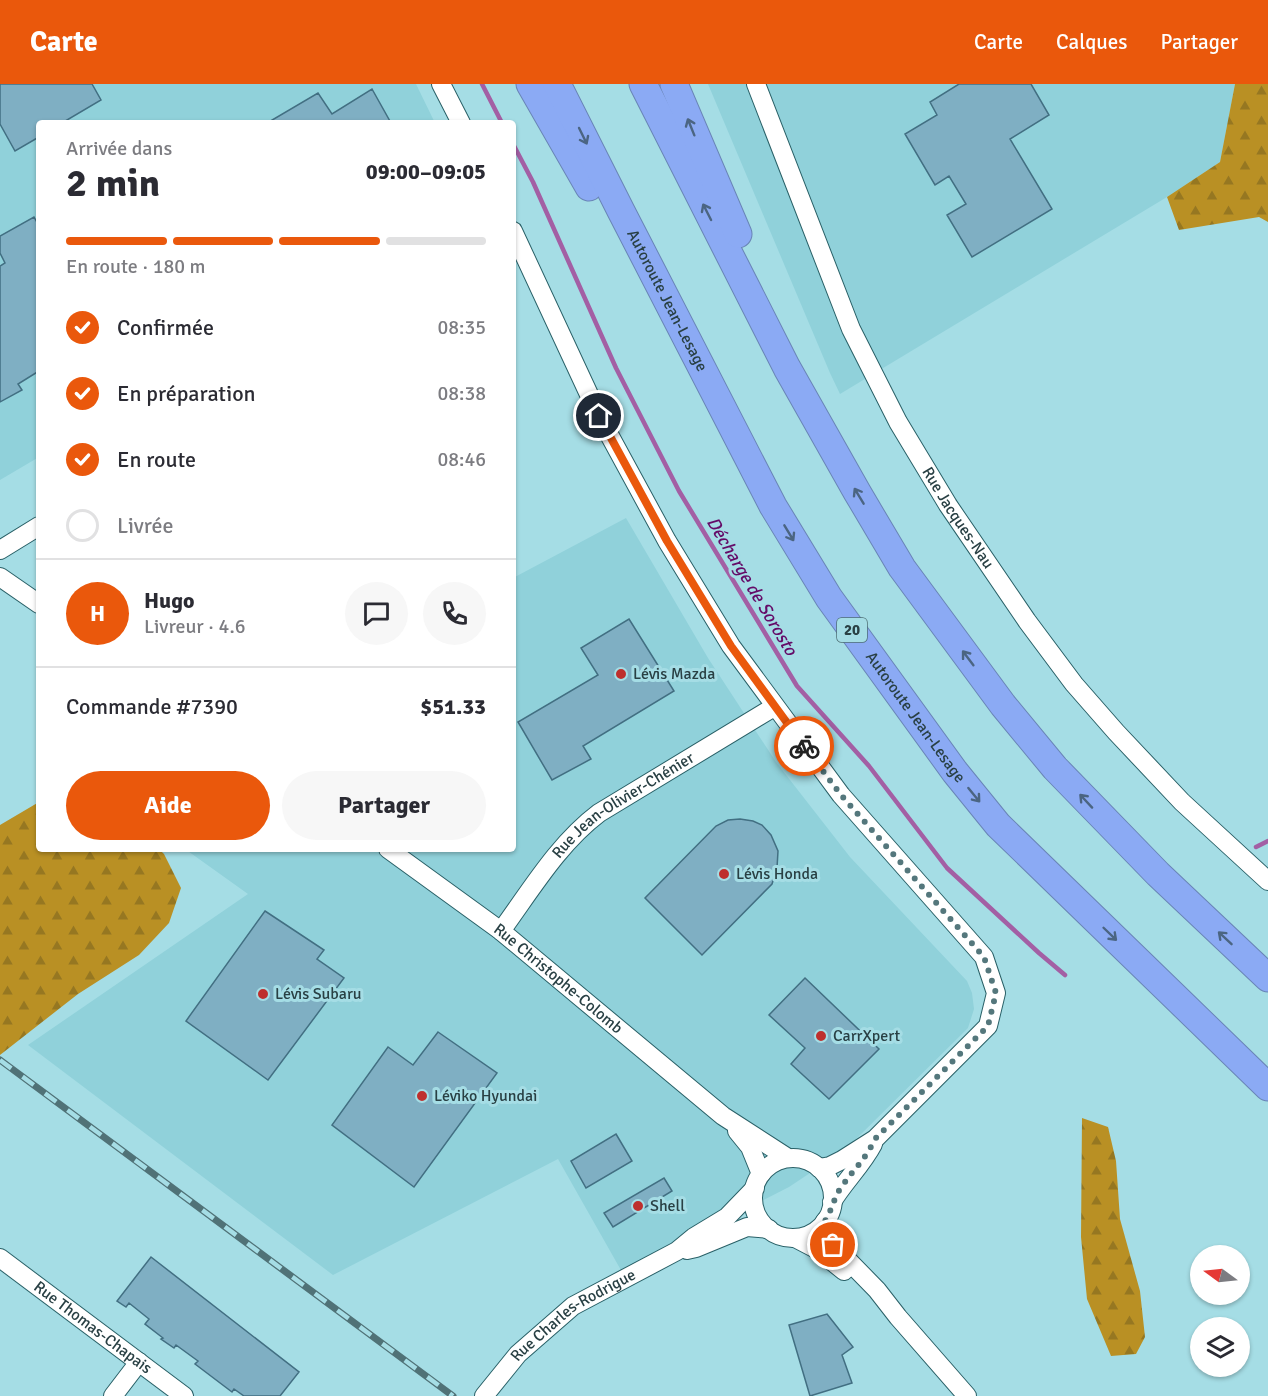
<!DOCTYPE html>
<html lang="fr">
<head>
<meta charset="utf-8">
<style>
	:root { --surface:#fff; --page:#f7f7f7; --text:#2b2b33; --muted:#7c7c81; --line:#e1e1e2; --accent:#ea580c }
	body { margin:0; font-family:Signika,sans-serif; background:var(--page); color:var(--text); height:100vh; display:flex; flex-direction:column; font-size:22px; white-space:nowrap }
	* { box-sizing:border-box; margin:0 }
	p { font-size:20px; color:var(--muted) }
	.icon { flex:none; width:33px; height:33px; fill:none; stroke:currentColor; stroke-width:2; stroke-linecap:round; stroke-linejoin:round }
	.map { position:relative; flex:1; overflow:hidden }
	.side { position:absolute; left:36px; top:36px; width:480px; height:732px; display:flex; flex-direction:column; background:var(--surface); border-radius:6px; box-shadow:0 2px 4px #0004 }
	.side>* { flex:none }
	.needle { width:39px; rotate:285deg }
	.fabs { position:absolute; left:1190px; top:1161px; display:grid; gap:12px }
	.fabs a { display:grid; place-items:center; width:60px; height:60px; border-radius:50%; background:var(--surface); box-shadow:0 2px 4px #0004; font-size:30px }
	.pin { position:absolute; display:grid; place-items:center; width:51px; height:51px; color:#fff; margin:-26px; border:3px solid #fff; border-radius:50%; box-shadow:0 2px 6px #0007 }
	.courier { position:absolute; display:grid; place-items:center; width:60px; height:60px; margin:-30px; border:4px solid #ea580c; border-radius:50%; background:#fff; color:#222; box-shadow:0 2px 8px #0007 }
	.head em { font-style:normal; font-weight:700 }
	.head div { display:flex; flex-direction:column-reverse }
	.head { display:flex; align-items:center; justify-content:space-between; height:102px; padding:0 30px }
	h1 { font-size:39px; font-weight:700; line-height:45px }
	.bar { display:grid; grid-template-columns:repeat(4,1fr); gap:9px 6px; align-content:center; height:72px; padding:0 30px }
	.bar i { height:8px; border-radius:4px; background:var(--line) }
	.bar .on { background:var(--accent) }
	.bar p { grid-column:span 4 }
	.line { display:flex; align-items:center; gap:15px; padding:0 30px; border-top:2px solid var(--line) }
	.line div { flex:1 }
	.round { display:grid; place-items:center; flex:none; width:63px; height:63px; border-radius:32px; background:var(--page) }
	ol { padding:0 30px; list-style:none }
	li { display:flex; align-items:center; gap:18px; height:66px }
	li p { margin-inline-start:auto }
	li .icon { padding:6px; border-radius:50%; background:var(--accent); color:#fff; stroke-width:4 }
	li:last-child { color:var(--muted) }
	li i { width:33px; height:33px; border:3px solid var(--line); border-radius:50% }
	.cta { display:flex; gap:12px; margin-top:auto; padding:12px 30px }
	.cta a { flex:1; height:69px; border-radius:36px; background:var(--accent); color:#fff; font-size:24px; font-weight:700; line-height:69px; text-align:center }
	.cta a+a { background:var(--page); color:var(--text) }
	header { display:flex; align-items:center; gap:36px; box-sizing:border-box; height:84px; padding:0 30px; background:var(--accent); color:#fff }
	header strong { font-size:28px }
	nav { display:flex; gap:33px; margin-inline-start:auto; font-size:21px }
	.map>svg:first-child { display:block }
</style>
</head>
<body>
<header>
<strong>Carte</strong>
<nav><a>Carte</a><a>Calques</a><a>Partager</a></nav>
</header>
<div class="map">
<svg width="1268" height="1312" viewBox="0 0 1268 1312">
	<defs>
		<pattern id="forest-firs" width="22" height="20" patternUnits="userSpaceOnUse" patternTransform="scale(1.5)"><rect width="22" height="20" fill="#b99024"/><path d="M5 1l3.5 6h-7zM16 11l3.5 6h-7z" fill="#967721"/></pattern>
	</defs>
	<rect width="100%" height="100%" fill="#a5dde5"/>
	<path fill="#90d1da" d="M0 0H416L435 39H39V373L0 396Z
		M708 0H1235L1220 78 1167 113 840 310 830 289Z
		M626 434 708 574 776 678 850 773 967 897 972 909 974 925 968 944 846 1065 789 1103 622 1188 558 1075 333 1191 28 961 248 810 185 765H513V494Z"/>
	<path fill="url(#forest-firs)" d="M1235 0H1268V138L1259 133 1179 146 1167 113 1220 78Z
		M39 718V765H159L164 770 181 804 169 839 139 871 78 910 0 971V741Z
		M1082 1034 1108 1043 1116 1077 1120 1135 1140 1207 1145 1253 1136 1270 1111 1272 1087 1215 1081 1153Z"/>
	<g fill="none" stroke-linecap="round" stroke-linejoin="round">
		<path stroke="#a35fa4" stroke-width="4.5" d="M482 0 502 39
			M513 60 533 98 616 284 679 407 797 602 869 682 947 784 1039 869 1065 891
			M1256 763 1268 757"/>
	</g>
	<path fill="#7fafc3" stroke="#426f82" stroke-width="1.5" d="M0 0H92L101 16 62 39H39V53L15 67 0 40Z
		M959 0H1031L1049 31 1010 55 1052 125 972 173 947 131 966 120 949 92 935 101 905 50 937 31 930 18Z
		M372 5 391 39H267L318 9 332 30Z
		M34 133 39 142V287L18 300 22 306 0 318V182L5 179 0 169V152Z
		M629 535 674 607 583 662 591 675 552 696 518 638 598 591 581 564Z
		M740 735 753 737 762 741 771 751 778 767 777 784 772 800 702 871 645 814 716 742 728 736Z
		M265 827 324 866 317 875 344 894 268 996 186 937Z
		M805 894 879 965 829 1015 791 980 805 964 769 931Z
		M438 948 497 989 414 1103 332 1041 388 963 413 981Z
		M616 1050 632 1077 586 1104 571 1077Z
		M664 1094 672 1107 613 1143 604 1129Z
		M151 1173 299 1288 280 1312H244L234 1305 232 1308 195 1280 198 1277 176 1261 174 1264 161 1255 163 1254 145 1240 149 1235 129 1219 126 1223 117 1217Z
		M827 1230 853 1263 842 1271 852 1299 810 1312 789 1241Z"/>
	<g fill="none" stroke-linecap="round" stroke-linejoin="round">
		<defs>
			<g id="minor">
				<path d="M441 0 461 39"/>
				<path id="s1" d="M756 0 851 245 898 338 948 421 1027 537 1074 600 1116 648 1182 718 1268 797"/>
				<path d="M513 147 599 332 667 457 731 562 841 711 984 873 996 909 988 942 875 1055 842 1076 830 1082 819 1084"/>
				<path d="M0 466 39 442"/>
				<path d="M0 493 39 520"/>
				<path id="s2" d="M388 765 501 847 723 1032 788 1074"/>
				<path id="s3" d="M501 847C531 806 558 760 599 729L774 623"/>
				<path d="M737 1047 750 1063 761 1090"/>
				<circle cx="793" cy="1114" r="40"/>
				<path d="M832 1118C844 1098 862 1081 873 1060"/>
				<path d="M825 1137 833 1161 877 1206 898 1233 967 1312"/>
				<path d="M795 1154 818 1166 844 1187"/>
				<path d="M687 1166 696 1164 747 1143 769 1145"/>
				<path id="s4" d="M0 1174 184 1312"/>
				<path d="M113 1312 139 1278"/>
				<path id="s5" d="M484 1312 518 1270 573 1222 677 1167 694 1153 727 1133 755 1104"/>
			</g>
			<g id="highway">
				<path d="M530 0 589 103"/>
				<path id="s6" d="M557 0 621 127 773 422 829 514 955 688 998 741 1268 1003"/>
				<path d="M643 0 787 284 857 408 902 484 1003 621 1055 684 1158 790 1268 894"/>
				<path d="M674 0 738 150"/>
			</g>
		</defs>
		<use href="#minor" stroke="#296067" stroke-width="20"/>
		<use href="#highway" stroke="#6985b6" stroke-width="29"/>
		<use href="#minor" stroke="#fff" stroke-width="18"/>
		<use href="#highway" stroke="#8baaf4" stroke-width="27"/>
		<defs>
			<path id="rail" d="M0 976 453 1312"/>
		</defs>
		<use href="#rail" stroke="#507277" stroke-width="7"/>
		<use href="#rail" stroke="#a5dde5" stroke-width="4.5" stroke-dasharray="14" stroke-linecap="butt"/>
	</g>
	<defs><path id="oneway-shaft" d="M-6 0H5M1.5-3L5.5 0L1.5 3" fill="none" stroke-width="1.6" stroke-linecap="round" stroke-linejoin="round" transform="scale(1.5)"/></defs>
	<g stroke="#4b6582">
		<use href="#oneway-shaft" transform="translate(691 43) rotate(-112)"/>
		<use href="#oneway-shaft" transform="translate(583 52) rotate(64)"/>
		<use href="#oneway-shaft" transform="translate(707 128) rotate(-117)"/>
		<use href="#oneway-shaft" transform="translate(859 412) rotate(-121)"/>
		<use href="#oneway-shaft" transform="translate(789 449) rotate(59)"/>
		<use href="#oneway-shaft" transform="translate(968 574) rotate(-127)"/>
		<use href="#oneway-shaft" transform="translate(974 711) rotate(51)"/>
		<use href="#oneway-shaft" transform="translate(1086 717) rotate(-133)"/>
		<use href="#oneway-shaft" transform="translate(1110 850) rotate(44)"/>
		<use href="#oneway-shaft" transform="translate(1225 854) rotate(-137)"/>
	</g>
	<g fill="none" stroke-linecap="round" stroke-linejoin="round">
		<path stroke="#54777c" stroke-width="6" stroke-dasharray="0 10.8" d="M804 662 841 711 984 873 996 909 988 942 875 1055C865 1076 854 1085 842 1102 834 1113 832 1126 825 1137L833 1161"/>
		<path stroke="#ea580c" stroke-width="8" d="M599 332 667 457 731 562 804 662"/>
	</g>
	<g fill="#be2f2d" stroke="#a5dde5" stroke-width="2">
		<circle cx="621" cy="590" r="6"/>
		<circle cx="724" cy="790" r="6"/>
		<circle cx="263" cy="910" r="6"/>
		<circle cx="821" cy="952" r="6"/>
		<circle cx="422" cy="1012" r="6"/>
		<circle cx="638" cy="1122" r="6"/>
	</g>
	<g text-anchor="middle" dominant-baseline="central" stroke-width="6" stroke-linejoin="round" paint-order="stroke">
		<rect fill="#a5dde5" stroke="#4e6f74" stroke-width="1.5" x="837" y="534" width="30" height="24" rx="4.5"/>
		<g font-size="15" font-weight="bold" fill="#294044">
			<text x="852" y="546">20</text>
		</g>
		<g font-size="16" fill="#294044" stroke="#a5dde5">
			<text stroke="none"><textPath href="#s6" startOffset="243">Autoroute Jean-Lesage</textPath></text>
			<text stroke="none"><textPath href="#s1" startOffset="480">Rue Jacques-Nau</textPath></text>
			<text stroke="none"><textPath href="#s6" startOffset="729">Autoroute Jean-Lesage</textPath></text>
			<text stroke="none"><textPath href="#s3" startOffset="178">Rue Jean-Olivier-Chénier</textPath></text>
			<text stroke="none"><textPath href="#s2" startOffset="214">Rue Christophe-Colomb</textPath></text>
			<text stroke="none"><textPath href="#s5" startOffset="122">Rue Charles-Rodrigue</textPath></text>
			<text stroke="none"><textPath href="#s4" startOffset="116">Rue Thomas-Chapais</textPath></text>
		</g>
		<g font-size="16" fill="#294044" stroke="#a5dde5" text-anchor="start">
			<text x="633" y="590">Lévis Mazda</text>
			<text x="736" y="790">Lévis Honda</text>
			<text x="275" y="910">Lévis Subaru</text>
			<text x="833" y="952">CarrXpert</text>
			<text x="434" y="1012">Léviko Hyundai</text>
			<text x="650" y="1122">Shell</text>
		</g>
		<g font-size="18" font-style="italic" fill="#640c68" stroke="#a5dde5">
			<text transform="translate(752 502) rotate(59)">Décharge de Sorosto</text>
		</g>
	</g>
</svg>
<div class="fabs">
<a><svg class="needle" viewBox="-14 -14 28 28"><path d="M0-13l5 13h-10z" fill="#e53935"/><path d="M0 13l5-13h-10z" fill="#7c7c81"/></svg></a>
<a><svg class="icon" aria-label="layers" viewBox="0 0 24 24"><path d="M12 4l9 5-9 5-9-5zM3 14l9 5 9-5"/></svg></a>
</div>
<div class="pin" style="left:833px;top:1161px;background:#ea580c"><svg class="icon" aria-label="bag" viewBox="0 0 24 24"><path d="M5 8h14l-1 12H6zM9 8a3 3 0 0 1 6 0"/></svg></div>
<div class="pin" style="left:599px;top:332px;background:#1f2937"><svg class="icon" aria-label="home" viewBox="0 0 24 24"><path d="M3 11l9-7 9 7M6 9v11h12V9"/></svg></div>
<div class="courier" style="left:804px;top:662px"><svg class="icon" aria-label="bike" viewBox="0 0 24 24"><circle cx="6" cy="16" r="4"/><circle cx="18" cy="16" r="4"/><path d="M6 16l4-8h5l3 8M10 8l3 8H6M13 5h3"/></svg></div>
<section class="side">
<div class="head"><div><h1>2 min</h1><p>Arrivée dans</p></div><em>09:00–09:05</em></div>
<div class="bar"><i class="on"></i><i class="on"></i><i class="on"></i><i></i><p>En route · 180 m</p></div>
<ol>
<li><svg class="icon" aria-label="check" viewBox="0 0 24 24"><path d="M5 12l5 5 9-10"/></svg>Confirmée<p>08:35</p></li>
<li><svg class="icon" aria-label="check" viewBox="0 0 24 24"><path d="M5 12l5 5 9-10"/></svg>En préparation<p>08:38</p></li>
<li><svg class="icon" aria-label="check" viewBox="0 0 24 24"><path d="M5 12l5 5 9-10"/></svg>En route<p>08:46</p></li>
<li><i></i>Livrée</li>
</ol>
<div class="line" style="height:108px"><b class="round" style="background:var(--accent);color:#fff">H</b><div><b>Hugo</b><p>Livreur · 4.6</p></div><a class="round"><svg class="icon" aria-label="chat" viewBox="0 0 24 24"><path d="M4 5h16v11H9l-5 4z"/></svg></a><a class="round"><svg class="icon" aria-label="phone" viewBox="0 0 24 24"><path d="M5 4h4l2 5-3 2q2 4 5 5l2-3 5 2v4C11 20 4 13 5 4z"/></svg></a></div>
<div class="line" style="height:78px"><div>Commande #7390</div><b>$51.33</b></div>
<div class="cta"><a>Aide</a><a>Partager</a></div>
</section>
</div>
</body>
</html>
